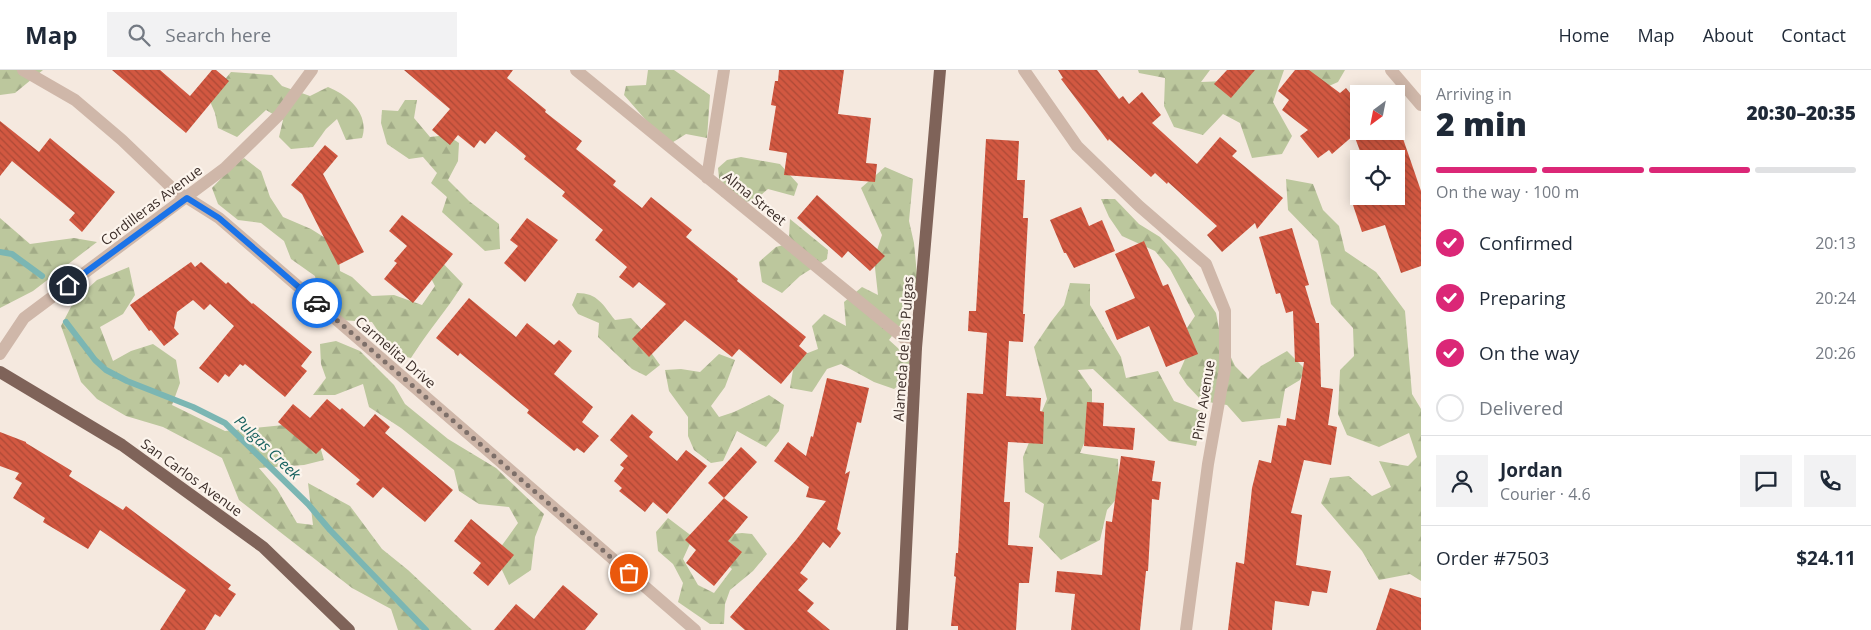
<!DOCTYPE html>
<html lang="en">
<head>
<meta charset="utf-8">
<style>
	:root { --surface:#fff; --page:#f2f2f3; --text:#1f2937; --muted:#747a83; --line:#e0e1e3; --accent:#db2777 }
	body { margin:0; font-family:"Open Sans",sans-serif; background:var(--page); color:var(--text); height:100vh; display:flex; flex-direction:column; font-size:19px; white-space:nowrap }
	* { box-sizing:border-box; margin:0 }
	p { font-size:16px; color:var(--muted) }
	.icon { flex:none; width:28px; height:28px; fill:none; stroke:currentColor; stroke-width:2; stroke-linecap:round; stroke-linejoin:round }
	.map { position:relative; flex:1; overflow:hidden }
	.sheet { display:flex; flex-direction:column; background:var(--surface); width:450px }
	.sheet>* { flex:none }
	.needle { width:32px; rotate:212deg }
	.tools { position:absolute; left:1350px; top:15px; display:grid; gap:10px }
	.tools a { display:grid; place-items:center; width:55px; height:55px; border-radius:0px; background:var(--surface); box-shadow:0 2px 12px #0003; font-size:25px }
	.pin { position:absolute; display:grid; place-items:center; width:42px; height:42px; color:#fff; margin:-21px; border:2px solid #fff; border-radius:50%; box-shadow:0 1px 5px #0007 }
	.courier { position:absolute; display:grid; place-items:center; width:50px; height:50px; margin:-25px; border:4px solid #1a73e8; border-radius:50%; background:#fff; color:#222; box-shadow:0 1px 6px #0007 }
	.overview em { font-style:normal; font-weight:800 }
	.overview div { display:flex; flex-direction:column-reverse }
	.overview { display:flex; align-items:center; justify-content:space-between; height:85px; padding:0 15px }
	h1 { font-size:32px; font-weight:800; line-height:38px }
	.bar { display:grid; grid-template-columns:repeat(4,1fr); gap:8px 5px; align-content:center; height:60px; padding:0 15px }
	.bar i { height:6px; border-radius:4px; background:var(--line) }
	.bar .on { background:var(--accent) }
	.bar p { grid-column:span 4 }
	.line { display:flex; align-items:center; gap:12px; padding:0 15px; border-top:1px solid var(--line) }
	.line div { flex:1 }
	.round { display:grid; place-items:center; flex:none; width:52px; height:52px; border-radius:0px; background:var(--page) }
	ol { padding:0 15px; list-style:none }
	li { display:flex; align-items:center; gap:15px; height:55px }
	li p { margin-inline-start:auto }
	li .icon { padding:5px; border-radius:50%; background:var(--accent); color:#fff; stroke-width:4 }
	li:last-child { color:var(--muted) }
	li i { width:28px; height:28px; border:2px solid var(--line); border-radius:50% }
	header { display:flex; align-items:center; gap:30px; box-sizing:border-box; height:70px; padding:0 25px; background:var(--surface); border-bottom:1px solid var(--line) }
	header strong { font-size:24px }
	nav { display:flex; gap:28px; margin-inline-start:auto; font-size:18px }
	.search { width:350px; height:45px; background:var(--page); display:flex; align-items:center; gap:12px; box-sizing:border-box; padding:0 18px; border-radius:0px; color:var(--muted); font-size:19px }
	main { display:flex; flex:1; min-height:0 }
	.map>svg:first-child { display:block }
</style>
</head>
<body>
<header>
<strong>Map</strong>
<div class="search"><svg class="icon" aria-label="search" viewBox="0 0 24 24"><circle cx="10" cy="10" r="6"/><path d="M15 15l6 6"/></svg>Search here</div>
<nav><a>Home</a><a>Map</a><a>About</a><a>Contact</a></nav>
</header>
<main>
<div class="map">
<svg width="1421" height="560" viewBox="0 0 1421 560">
	<defs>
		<pattern id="forest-firs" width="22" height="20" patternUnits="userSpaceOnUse" patternTransform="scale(1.25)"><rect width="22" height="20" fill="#bcc79d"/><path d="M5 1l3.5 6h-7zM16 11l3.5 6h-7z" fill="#a2ab87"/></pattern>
		<pattern id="building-back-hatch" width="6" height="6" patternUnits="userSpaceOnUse" patternTransform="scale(1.25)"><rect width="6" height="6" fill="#d25841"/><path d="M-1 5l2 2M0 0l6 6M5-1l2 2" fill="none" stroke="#ac4936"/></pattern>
	</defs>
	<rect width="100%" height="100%" fill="#f5e9df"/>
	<path fill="url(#forest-firs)" d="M0 0H43L15 23 0 25Z
		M648 0H674L710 25 707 68 686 64 670 74 651 56 624 25 626 16 646 15Z
		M1138 0H1210L1201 12 1226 11 1238 0H1284L1273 32 1292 66 1282 84 1252 88 1240 53 1223 44 1203 65 1174 57 1164 36 1165 8 1139 3Z
		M1307 0H1345L1338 12 1320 20Z
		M231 2 272 5 282 16 310 26 328 17C348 25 370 44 362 68L346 70 337 49 326 59 313 77 291 79 279 67 283 50 266 40 237 67 218 58 215 43 209 29Z
		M405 30H417L414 48 430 67 447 65 459 73 458 91 448 110 469 131 499 154 500 179 485 181 442 142 447 127 431 113 437 103 423 87 409 89 387 74 381 53 382 40 398 41Z
		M741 87 780 94 798 114 794 126 768 119 755 130 734 134 721 126 718 98 727 90Z
		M244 88 261 101 270 127 283 147 311 159 338 176 340 201 352 207 372 226 394 225 422 235 435 216 420 187 432 182 463 214C447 240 427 262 411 288L393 284 372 252 323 249 315 206 291 189 284 171 261 153 238 150 218 134 212 118 230 99Z
		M885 97 913 109 909 151 914 173 917 205 914 227 906 247 889 270 910 289 905 310 894 319 874 312 841 294 827 299 812 322 790 318 795 288 818 279 812 256 824 244 846 256 844 232 862 217 878 225 874 189 882 165 861 118Z
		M1286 109 1313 114 1323 140 1339 156 1345 181 1376 202 1405 241 1412 324 1421 339V511L1410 504 1379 510 1362 481 1321 433 1330 408 1349 406 1372 426 1391 417 1379 391 1408 396 1417 387 1409 363 1379 377 1347 365 1338 344 1340 300 1354 286 1353 258 1331 234 1318 171 1288 140Z
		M1101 129H1115L1139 154 1160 167 1179 188 1216 243 1220 264 1235 296 1248 309 1261 296 1287 281 1305 299 1300 310 1285 319 1280 348 1242 352 1227 335 1202 331 1187 315 1179 303 1189 280 1183 264 1195 246 1170 199 1155 181 1122 166 1109 147Z
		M0 148 30 174 74 168 97 172 33 221 0 238Z
		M790 149 828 180 827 189 800 206 782 223 762 212 759 192 776 177 794 172 789 166Z
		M129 197 135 225 123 244 100 257 113 291 131 281 153 274 176 290 180 313 172 335 225 361 294 354 319 373 324 390 304 395 259 398 277 419 297 453 313 455 308 413 350 436 382 479 408 500 472 560H398L391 539 352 518 239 430 222 388 163 357 126 346 97 329 81 312 61 256 74 231 97 210Z
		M1070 213 1090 214V235L1121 287 1126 308 1158 301 1174 331 1204 342 1196 376 1169 371 1093 299 1078 300 1092 320V354L1080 383 1118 389 1119 426 1107 440 1100 470 1061 490 1039 467 1044 434 1025 422 1023 387 1047 329 1034 277 1050 253 1064 235Z
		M577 223C598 223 603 235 615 250L631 248 643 261 647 277 660 295 646 306 632 299 598 267 599 253 578 244 572 235Z
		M336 271 360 281 394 315 405 334 448 369 496 398 544 444 535 467 531 500 509 515 495 485 518 453 509 437 479 434 459 421 454 400 401 358 369 337 363 314 335 325H313L326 308 321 294 320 274Z
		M719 284 735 290 725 317 711 336 719 347 734 342 769 325 784 335 779 361 766 377 737 361 723 391 711 393 694 380 688 366V347L669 321 665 300 681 299 700 302Z
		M668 448 693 467 683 489 698 515 714 523 732 499 721 489 724 465 742 463 752 464 767 484 753 501 730 520 725 534 724 554H710L678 532 683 513 673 494 658 481 656 462Z"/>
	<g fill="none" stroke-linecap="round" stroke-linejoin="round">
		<path stroke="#7bb6b3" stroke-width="6" d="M0 182 12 184 42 206
			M66 252 95 290 106 300 127 311 193 337 225 353 308 434 330 460 426 560"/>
	</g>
	<path fill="url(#building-back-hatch)" d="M112 0H160L190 26 212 0H216L229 11 186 63Z
		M404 0H513L507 8 546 40 545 42 582 71 576 79 616 111 613 115 642 138 651 127 692 160 686 167 738 209 737 211 806 267 799 276 807 283 781 314 739 279 732 287 685 250 649 287 632 269 666 234 639 212 633 218 619 207 627 197 595 170 603 160 562 126 565 122 524 89 526 86 496 61 485 74 480 70 474 78 458 65 450 75 432 60 450 39Z
		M779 0H844L838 44 871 48 866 93 877 94 875 112 784 105 787 83 769 80 776 36 771 35 775 11H778Z
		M1058 0H1097L1119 29 1123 26 1129 34 1142 22 1161 45 1152 53 1197 94 1220 67 1237 81 1232 86 1283 128 1257 159 1255 153 1222 182 1207 165 1217 156 1168 112 1167 114 1155 103 1151 107 1109 69 1108 71 1061 9 1063 8Z
		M1227 0H1255L1231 28 1214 14Z
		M1295 0H1309L1340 23 1346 18 1359 34V61H1396V58L1399 57 1421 121V196L1401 203 1385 155 1362 162 1350 126H1396V89H1363L1354 65 1332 84 1329 80 1318 88 1300 66 1308 60 1282 40 1289 30 1278 21Z
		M0 51 39 82 50 68 115 122 82 162 69 150 75 143 12 91 0 106Z
		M986 69 1019 71 1017 110H1025L1023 148H1028L1023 244H1025L1023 272 1009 271 1006 326 1041 328 1040 341 1044 342 1043 374 1008 372 1004 432H1010L1008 475 1033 477 1029 513H1019L1016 560H958V556H951L956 507 954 506 956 483H958L967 323 983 324 987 263 968 261 969 241H976Z
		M325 75 338 86 323 104 364 182 338 195 302 124 291 115Z
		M817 125 885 186 870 201 848 181 842 188 797 148Z
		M1081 137 1089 156 1102 150 1115 181 1074 198 1066 183H1064L1050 150Z
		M402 145 453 184 413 233 384 209 397 193 394 191 407 176 389 161Z
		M527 148 558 170 525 212 504 193 518 176 510 170Z
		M1292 158 1309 215 1305 216 1316 253H1319L1321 317 1333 319 1328 355 1337 357 1331 395 1304 390 1291 443 1302 445 1296 495 1331 501 1327 523 1312 521 1309 536 1275 531 1272 560H1228L1236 492 1244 494 1252 418 1259 390 1271 393 1278 355 1286 356 1287 348 1295 350 1304 292H1295L1293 241 1286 243 1280 223 1276 224 1259 167Z
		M1144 171 1163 216 1168 214 1198 284 1166 297 1149 256 1117 270 1105 241 1135 228 1115 184Z
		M191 192 195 197 201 192 226 214 228 212 252 234 253 233 312 282 301 296 307 301 285 327 245 294 243 296 240 294 229 307 225 304 218 313 199 298 234 256 210 234 204 240 193 230 177 242 174 258 179 264 164 276 151 260 149 261 130 235Z
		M469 228 516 267 527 253 554 275 559 270 572 281 554 304 593 337 582 352 599 366 584 383 577 378 574 381 527 343 529 340 460 283 458 286 436 268Z
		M827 308 869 318 861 353 857 352 845 404 850 401 837 459 841 463 830 478 823 472 800 503 808 509 798 520 814 533 807 541 830 560H745L730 547 796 470 826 431 806 427 809 417 774 391 788 372 806 386 811 366 813 367Z
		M327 329 340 340 342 338 364 357 375 344 390 357 385 363 453 420 425 452 383 417 373 428 356 414 360 410 322 378 316 384 278 352 293 334 310 348Z
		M1087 332 1104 333 1103 356 1135 358 1133 380 1084 376Z
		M632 344 653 362 649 367 677 391 686 380 707 396 667 444 653 432 645 442 619 421 622 418 614 411 624 398 620 395 628 386 610 370Z
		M0 362 26 372V373L72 401 69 406 123 440 126 436 231 515 228 519 236 524 220 547 215 544 205 560H160L186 520 100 460 88 479 43 452 45 448 13 428 22 413 15 409 19 403 0 396Z
		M741 377 757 392 724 428 708 413Z
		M1121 386 1155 391 1152 411 1161 412 1159 430 1152 429 1148 501H1146L1140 560H1071L1075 524 1055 522 1057 501 1102 505 1106 451 1112 452Z
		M724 428 748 447 728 471 742 482 714 516 686 493 696 480 685 470Z
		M471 449 514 485 488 516 473 503 481 493 454 471Z
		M563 515 598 544 585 560H494L516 534 534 549Z
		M1390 518 1421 528V560H1376Z"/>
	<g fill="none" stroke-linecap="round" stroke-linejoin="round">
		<path stroke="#cfb7a9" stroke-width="12" d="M23 0 75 30 122 70 173 119 219 148 695 560
			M576 0 916 278
			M1024 0 1077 76 1139 136 1206 194 1225 241V298L1208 394 1186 560
			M1391 0 1421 35
			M707 108 724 0
			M0 284 24 248 225 98 279 45 312 0"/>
		<path stroke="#7f6359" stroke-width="12" d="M0 302 122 375 263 477 349 560
			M902 560 916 278 940 0"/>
	</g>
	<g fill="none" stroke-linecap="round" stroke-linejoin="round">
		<path stroke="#7d6f69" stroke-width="5" stroke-dasharray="0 9" d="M317 233 629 503"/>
		<path stroke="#1a73e8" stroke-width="6" d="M68 215 187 128 219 148 317 233"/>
	</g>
	<g text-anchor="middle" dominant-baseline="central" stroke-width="4.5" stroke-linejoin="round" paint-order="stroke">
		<g font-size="14" fill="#3c2e29" stroke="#fcf4ec">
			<text transform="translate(755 128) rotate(39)">Alma Street</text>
			<text transform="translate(151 135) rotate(-37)">Cordilleras Avenue</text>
			<text transform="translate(903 279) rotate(-86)">Alameda de las Pulgas</text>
			<text transform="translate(396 282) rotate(41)">Carmelita Drive</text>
			<text transform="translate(1203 330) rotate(-81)">Pine Avenue</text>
			<text transform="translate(192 407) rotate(36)">San Carlos Avenue</text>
		</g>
		<g font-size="15" font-style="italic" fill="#1a6361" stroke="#fcf4ec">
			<text transform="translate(268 377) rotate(44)">Pulgas Creek</text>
		</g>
	</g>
</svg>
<div class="tools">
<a><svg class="needle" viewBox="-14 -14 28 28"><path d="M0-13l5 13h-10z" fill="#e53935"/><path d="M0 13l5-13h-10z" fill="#747a83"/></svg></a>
<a><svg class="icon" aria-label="locate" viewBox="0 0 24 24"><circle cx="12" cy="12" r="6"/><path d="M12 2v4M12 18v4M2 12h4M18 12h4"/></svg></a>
</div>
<div class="pin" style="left:629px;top:503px;background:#ea580c"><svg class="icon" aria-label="bag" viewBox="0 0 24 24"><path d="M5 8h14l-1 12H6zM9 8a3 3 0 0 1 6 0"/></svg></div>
<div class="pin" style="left:68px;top:215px;background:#1f2937"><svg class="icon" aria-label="home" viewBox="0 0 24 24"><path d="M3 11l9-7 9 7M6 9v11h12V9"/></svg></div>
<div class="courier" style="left:317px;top:233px"><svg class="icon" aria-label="car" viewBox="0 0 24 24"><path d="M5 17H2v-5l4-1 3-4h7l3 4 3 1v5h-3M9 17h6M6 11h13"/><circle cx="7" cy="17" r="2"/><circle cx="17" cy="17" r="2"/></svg></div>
</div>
<section class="sheet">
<div class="overview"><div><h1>2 min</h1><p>Arriving in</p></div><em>20:30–20:35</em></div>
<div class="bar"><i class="on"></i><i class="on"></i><i class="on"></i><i></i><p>On the way · 100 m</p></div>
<ol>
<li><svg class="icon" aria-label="check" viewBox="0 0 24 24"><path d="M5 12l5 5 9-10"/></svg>Confirmed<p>20:13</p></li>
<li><svg class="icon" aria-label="check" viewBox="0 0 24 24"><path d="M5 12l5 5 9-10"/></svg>Preparing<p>20:24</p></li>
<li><svg class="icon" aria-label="check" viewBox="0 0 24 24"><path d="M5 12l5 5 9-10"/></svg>On the way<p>20:26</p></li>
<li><i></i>Delivered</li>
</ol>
<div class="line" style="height:90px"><a class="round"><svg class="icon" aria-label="person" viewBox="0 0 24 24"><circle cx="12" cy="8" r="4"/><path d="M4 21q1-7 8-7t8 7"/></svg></a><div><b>Jordan</b><p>Courier · 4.6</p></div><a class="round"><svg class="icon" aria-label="chat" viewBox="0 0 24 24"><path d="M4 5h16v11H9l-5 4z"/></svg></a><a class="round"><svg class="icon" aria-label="phone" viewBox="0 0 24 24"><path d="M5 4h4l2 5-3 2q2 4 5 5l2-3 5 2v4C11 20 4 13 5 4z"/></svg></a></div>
<div class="line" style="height:65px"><div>Order #7503</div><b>$24.11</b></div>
</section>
</main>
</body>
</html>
